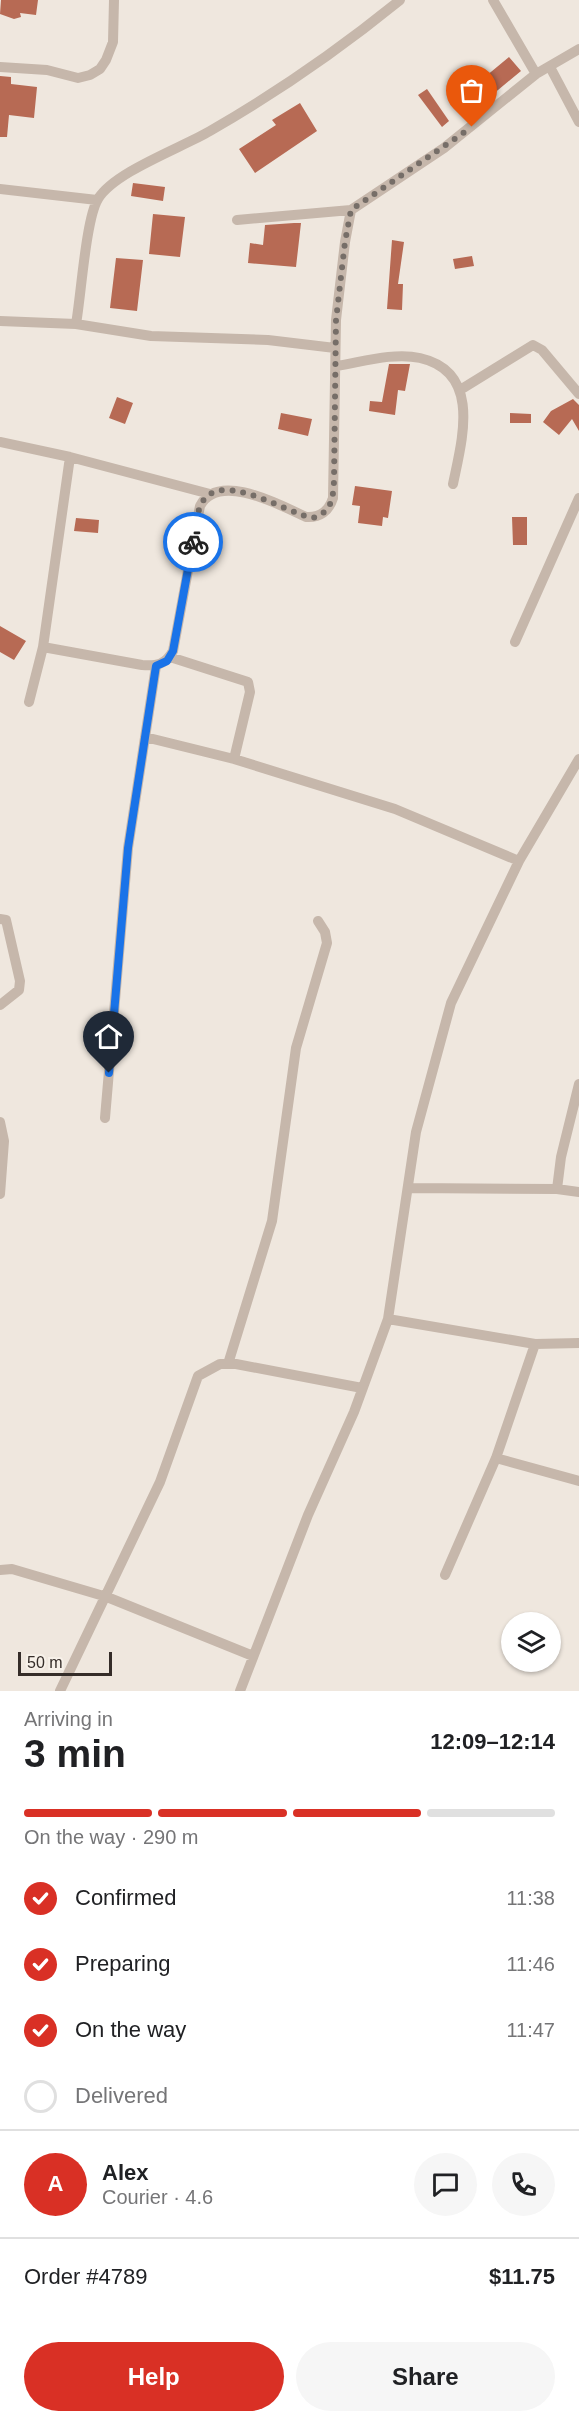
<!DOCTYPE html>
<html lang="en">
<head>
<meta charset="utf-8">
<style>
	:root { --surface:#fff; --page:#f6f6f6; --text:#202124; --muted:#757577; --line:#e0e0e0; --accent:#d93025 }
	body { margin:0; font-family:Arial,sans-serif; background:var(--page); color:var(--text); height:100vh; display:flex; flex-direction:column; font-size:22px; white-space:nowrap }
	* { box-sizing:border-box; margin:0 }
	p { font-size:20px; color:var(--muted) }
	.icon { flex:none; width:33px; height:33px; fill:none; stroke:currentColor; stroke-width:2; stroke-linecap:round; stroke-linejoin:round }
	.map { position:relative; height:1691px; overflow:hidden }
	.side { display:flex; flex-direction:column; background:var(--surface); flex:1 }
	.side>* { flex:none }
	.buttons { position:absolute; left:501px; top:1612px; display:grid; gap:12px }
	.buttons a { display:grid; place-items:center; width:60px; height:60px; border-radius:50%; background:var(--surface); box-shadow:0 2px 4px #0004; font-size:30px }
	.scale { position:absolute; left:18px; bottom:15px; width:94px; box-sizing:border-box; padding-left:6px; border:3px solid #352d29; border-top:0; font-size:16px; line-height:21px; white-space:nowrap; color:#352d29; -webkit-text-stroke:4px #f7f1e9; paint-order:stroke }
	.pin { position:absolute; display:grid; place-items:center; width:51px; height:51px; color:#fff; margin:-62px -26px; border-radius:50% 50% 50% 0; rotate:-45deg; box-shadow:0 0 6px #0007 }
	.pin .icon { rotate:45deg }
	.courier { position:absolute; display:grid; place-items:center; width:60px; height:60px; margin:-30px; border:4px solid #1a73e8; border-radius:50%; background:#fff; color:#222; box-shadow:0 2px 8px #0007 }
	.headline em { font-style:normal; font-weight:600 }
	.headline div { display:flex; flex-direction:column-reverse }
	.headline { display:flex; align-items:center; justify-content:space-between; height:102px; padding:0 24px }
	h1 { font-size:39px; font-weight:600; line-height:45px }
	.bar { display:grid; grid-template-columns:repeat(4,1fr); gap:9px 6px; align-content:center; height:72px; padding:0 24px }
	.bar i { height:8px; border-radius:4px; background:var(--line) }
	.bar .selected { background:var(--accent) }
	.bar p { grid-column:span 4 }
	.line { display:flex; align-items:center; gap:15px; padding:0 24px; border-top:2px solid var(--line) }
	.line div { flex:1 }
	.round { display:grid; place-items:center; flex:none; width:63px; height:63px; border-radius:32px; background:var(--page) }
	ol { padding:0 24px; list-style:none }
	li { display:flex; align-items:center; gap:18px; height:66px }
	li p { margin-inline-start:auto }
	li .icon { padding:6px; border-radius:50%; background:var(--accent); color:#fff; stroke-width:4 }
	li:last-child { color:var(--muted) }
	li i { width:33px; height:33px; border:3px solid var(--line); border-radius:50% }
	.primary-button { display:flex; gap:12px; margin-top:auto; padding:12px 24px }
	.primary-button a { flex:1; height:69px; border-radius:36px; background:var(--accent); color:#fff; font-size:24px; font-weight:600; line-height:69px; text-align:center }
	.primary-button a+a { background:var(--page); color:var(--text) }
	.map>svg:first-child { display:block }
</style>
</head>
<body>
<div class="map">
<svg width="579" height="1691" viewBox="0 0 579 1691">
	<rect width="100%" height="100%" fill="#efe7de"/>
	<path fill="#b76a54" d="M1 0H38L36 15 20 13 21 17 14 19 0 14Z
		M509 57 521 71 486 100 474 86Z
		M0 76 11 77V84L37 87 34 118 9 115 7 137H0Z
		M427 89 449 121 442 127 418 95Z
		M300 103 317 131 255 173 239 149 276 125 272 120Z
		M133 183 165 187 163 201 131 196Z
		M153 214 185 217 180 257 149 254Z
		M294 223H301L296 267 248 263 250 243 263 245 265 225Z
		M392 240 404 242 398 284H403L402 310 387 309Z
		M472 256 474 266 455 269 453 259Z
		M116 258 143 260 137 311 110 308Z
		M389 364H410L405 391 398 390 395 415 369 411 370 401 382 402Z
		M117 397 133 403 125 424 109 418Z
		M573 399 579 405V431L572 419 559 435 543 422 551 411Z
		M281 413 312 419 308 436 278 429Z
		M510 413 531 414V423H510Z
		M355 486 392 491 388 518 383 517 382 526 358 523 360 506 352 505Z
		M512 517H527V545H513Z
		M76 518 99 520 98 533 74 531Z
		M0 626 26 641 14 660 0 652Z"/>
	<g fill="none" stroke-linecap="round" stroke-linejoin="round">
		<path stroke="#c6b7ab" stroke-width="10" d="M493 0 536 74
			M0 67 47 70 78 78 90 75 100 69 106 60 113 42 114 0
			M550 67 579 122
			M0 189 97 200
			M237 220 351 210
			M0 321 76 324C81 296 86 218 98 199 114 172 181 148 210 131 276 93 341 48 400 0
			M76 324 151 336 268 340 335 348
			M337 366C362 362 394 352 420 358 482 372 462 440 453 484
			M460 390 533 345 542 350 579 394
			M0 442 70 457 210 494
			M515 642 579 498
			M43 647 142 665C157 666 165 665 173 651L200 506C218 471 280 505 306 517 320 518 329 511 333 498L336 320 345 242 351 210 444 148 536 74 579 49
			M170 657 248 682 250 692 234 759 395 809 519 861
			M29 702 43 647 70 457
			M145 737 234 759
			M0 919 6 920 20 981 19 990 0 1005
			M105 1118 128 848 156 666
			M0 1122 4 1141 0 1194
			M409 1188 557 1189 561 1157 579 1084
			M557 1189 579 1192
			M388 1319 535 1344 579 1343
			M228 1364 272 1221 296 1048 327 943 325 932 318 921
			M496 1458 579 1481
			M0 1570 12 1569 107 1597 253 1656
			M445 1575 496 1458 535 1344
			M60 1691 160 1482 198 1376 220 1364H236L362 1388
			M240 1691 308 1515 354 1412 388 1319 416 1132 451 1003 519 861 579 759"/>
	</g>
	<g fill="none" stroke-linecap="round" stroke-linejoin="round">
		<path stroke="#766e68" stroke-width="6" stroke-dasharray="0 10.8" d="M193 542C196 530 196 511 203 501 224 470 287 514 313 518 332 512 333 498 334 481L336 320 345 242 351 210 472 127"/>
		<path stroke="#1a73e8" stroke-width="8" d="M109 1073 128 848 156 666 167 661 173 651 193 542"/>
	</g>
</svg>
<div class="buttons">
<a><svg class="icon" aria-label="layers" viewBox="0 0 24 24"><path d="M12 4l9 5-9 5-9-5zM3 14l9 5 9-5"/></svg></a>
</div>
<div class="scale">50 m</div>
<div class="pin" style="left:472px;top:127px;background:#ea580c"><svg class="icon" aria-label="bag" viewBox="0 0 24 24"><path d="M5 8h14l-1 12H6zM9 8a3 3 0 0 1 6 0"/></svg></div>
<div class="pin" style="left:109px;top:1073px;background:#1f2937"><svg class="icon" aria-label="home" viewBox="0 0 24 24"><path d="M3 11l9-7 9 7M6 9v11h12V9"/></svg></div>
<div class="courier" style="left:193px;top:542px"><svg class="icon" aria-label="bike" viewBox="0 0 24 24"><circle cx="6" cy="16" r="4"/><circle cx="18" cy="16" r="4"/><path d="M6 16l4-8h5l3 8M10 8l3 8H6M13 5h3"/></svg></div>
</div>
<section class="side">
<div class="headline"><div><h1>3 min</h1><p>Arriving in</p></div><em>12:09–12:14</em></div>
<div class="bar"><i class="selected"></i><i class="selected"></i><i class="selected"></i><i></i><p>On the way · 290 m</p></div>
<ol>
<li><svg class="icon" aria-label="check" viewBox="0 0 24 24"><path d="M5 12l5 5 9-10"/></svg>Confirmed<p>11:38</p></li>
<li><svg class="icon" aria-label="check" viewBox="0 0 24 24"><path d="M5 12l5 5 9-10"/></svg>Preparing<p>11:46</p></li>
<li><svg class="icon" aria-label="check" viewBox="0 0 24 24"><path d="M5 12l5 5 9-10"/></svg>On the way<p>11:47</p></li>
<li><i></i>Delivered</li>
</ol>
<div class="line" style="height:108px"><b class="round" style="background:var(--accent);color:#fff">A</b><div><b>Alex</b><p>Courier · 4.6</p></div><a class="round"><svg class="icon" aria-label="chat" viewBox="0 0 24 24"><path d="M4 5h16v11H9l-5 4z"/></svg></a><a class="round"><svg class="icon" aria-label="phone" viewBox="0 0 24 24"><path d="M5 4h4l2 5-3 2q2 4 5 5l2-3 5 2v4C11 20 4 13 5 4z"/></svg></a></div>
<div class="line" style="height:78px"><div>Order #4789</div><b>$11.75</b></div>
<div class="primary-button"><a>Help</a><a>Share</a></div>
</section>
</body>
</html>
